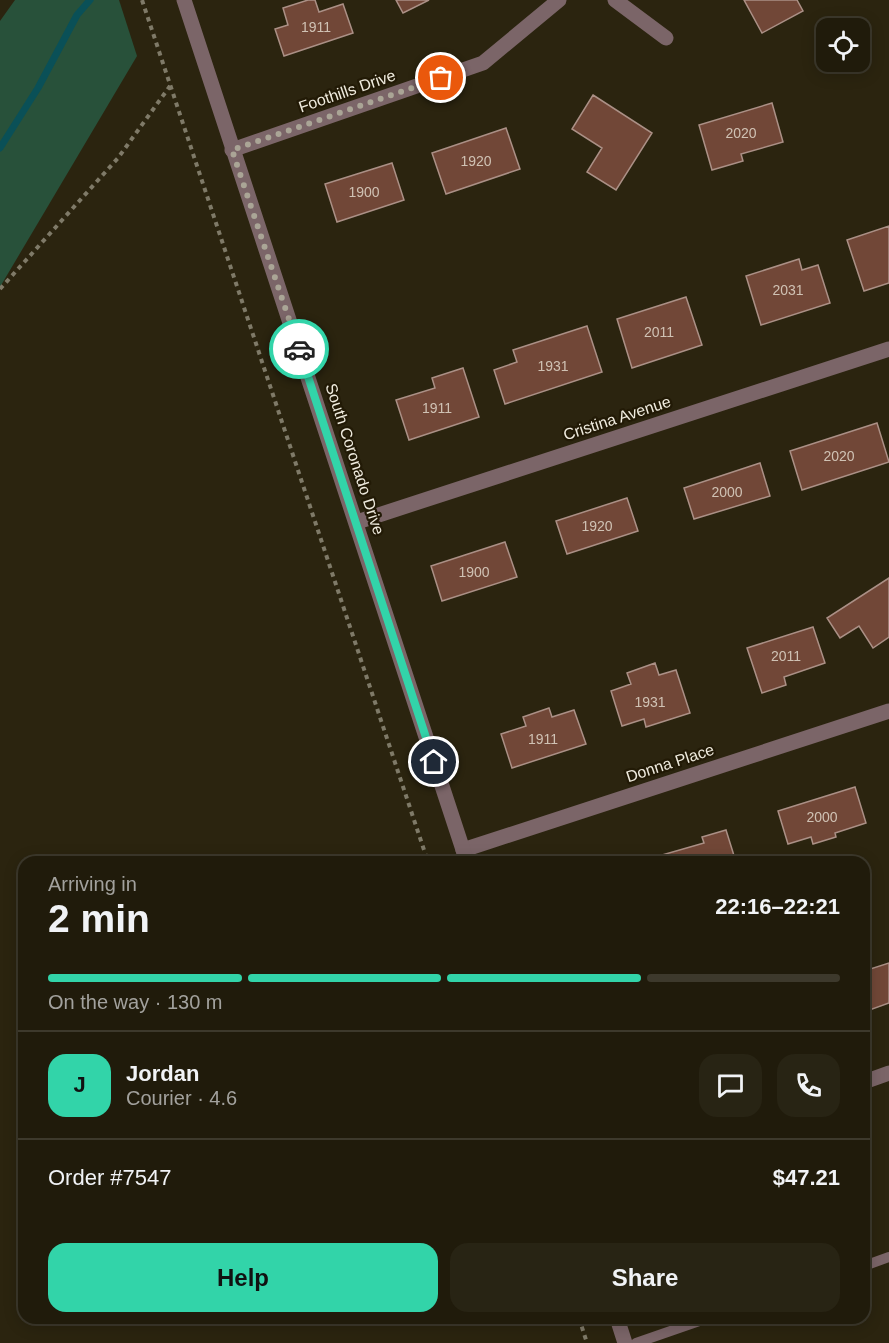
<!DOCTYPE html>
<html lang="en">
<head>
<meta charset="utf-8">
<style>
	:root { --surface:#201b0b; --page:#282414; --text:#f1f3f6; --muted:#a2a19d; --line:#3d392c; --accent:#32d4a9 }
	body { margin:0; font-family:Arial,sans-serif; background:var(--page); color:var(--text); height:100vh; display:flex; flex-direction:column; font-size:22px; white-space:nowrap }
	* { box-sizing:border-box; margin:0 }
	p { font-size:20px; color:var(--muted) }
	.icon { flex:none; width:33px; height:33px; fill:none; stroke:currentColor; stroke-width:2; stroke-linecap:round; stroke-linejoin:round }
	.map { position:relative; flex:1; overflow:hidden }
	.sheet { position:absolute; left:18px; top:856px; width:852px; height:468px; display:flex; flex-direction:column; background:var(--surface); border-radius:18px; box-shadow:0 3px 15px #0003,0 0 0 2px var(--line) }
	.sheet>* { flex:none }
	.buttons { position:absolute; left:816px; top:18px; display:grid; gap:12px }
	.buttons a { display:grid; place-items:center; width:54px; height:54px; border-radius:12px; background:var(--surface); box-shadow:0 3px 15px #0003,0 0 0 2px var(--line); font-size:30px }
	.pin { position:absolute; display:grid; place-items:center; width:51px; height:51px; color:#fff; margin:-26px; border:3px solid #fff; border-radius:50%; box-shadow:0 2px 6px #0007 }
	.courier { position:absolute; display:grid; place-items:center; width:60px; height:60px; margin:-30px; border:4px solid #32d4a9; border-radius:50%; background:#fff; color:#222; box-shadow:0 2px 8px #0007 }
	.head em { font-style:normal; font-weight:800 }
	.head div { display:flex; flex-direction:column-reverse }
	.head { display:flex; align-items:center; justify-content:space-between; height:102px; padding:0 30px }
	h1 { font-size:39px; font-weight:800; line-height:45px }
	.bar { display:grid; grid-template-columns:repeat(4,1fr); gap:9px 6px; align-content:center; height:72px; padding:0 30px }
	.bar i { height:8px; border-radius:4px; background:var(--line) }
	.bar .selected { background:var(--accent) }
	.bar p { grid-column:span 4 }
	.line { display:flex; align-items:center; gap:15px; padding:0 30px; border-top:2px solid var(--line) }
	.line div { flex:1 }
	.round { display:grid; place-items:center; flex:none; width:63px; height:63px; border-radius:18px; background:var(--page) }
	.primary-button { display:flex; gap:12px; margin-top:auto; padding:12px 30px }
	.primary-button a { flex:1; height:69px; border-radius:18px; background:var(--accent); color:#111; font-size:24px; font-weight:800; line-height:69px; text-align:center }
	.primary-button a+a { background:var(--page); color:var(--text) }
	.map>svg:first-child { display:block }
</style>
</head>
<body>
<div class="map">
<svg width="889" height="1343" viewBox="0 0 889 1343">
	<rect width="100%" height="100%" fill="#2b240f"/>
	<path fill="#28513a" d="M15 0H119L137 56 0 287V21Z"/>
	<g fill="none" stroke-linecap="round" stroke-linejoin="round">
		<path stroke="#0a5057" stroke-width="7" d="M0 148 38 88 77 15 90 0"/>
	</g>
	<path fill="#714737" stroke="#ab9086" stroke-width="1.5" d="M308 0H315L319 12 343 4 353 33 284 56 275 29 288 25 283 8Z
		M396 0H429L403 13Z
		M744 0H797L803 11 762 33Z
		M593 95 652 133 616 190 587 172 602 148 572 129Z
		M772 103 783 142 741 154 743 161 712 170 699 125Z
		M506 128 520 169 446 194 432 153Z
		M392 163 404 200 337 222 325 184Z
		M889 226V283L864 291 847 240Z
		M799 259 802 270 818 265 830 303 761 325 746 276Z
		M686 297 702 345 632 368 617 319Z
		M587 326 602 372 505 404 494 370 517 362 513 350Z
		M463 368 479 417 409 440 396 400 435 388 432 378Z
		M877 423 889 462 802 490 790 451Z
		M760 463 770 496 694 519 684 488Z
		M627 498 638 531 567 554 556 521Z
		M505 542 517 577 442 601 431 566Z
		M889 578V637L873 648 859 626 840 638 827 618Z
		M813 627 825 663 784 677 786 685 762 693 747 648Z
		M655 663 659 675 676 670 690 713 646 727 644 719 622 726 611 691 631 684 627 673Z
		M549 708 552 717 574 710 586 744 512 768 501 734 526 726 523 717Z
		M855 787 866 823 835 833 836 837 813 844 811 837 788 844 778 811Z
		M726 830 736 862H664L662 855 704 843 702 837Z
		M889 963V1003L864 1012V971Z"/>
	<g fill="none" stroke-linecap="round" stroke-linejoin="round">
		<path stroke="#7f7a68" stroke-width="4" stroke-dasharray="4.5 4.5" stroke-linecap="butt" d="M142 0 428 862
			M0 289 118 158 170 86
			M579 1318 587 1343"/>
		<path stroke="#7b6568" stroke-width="10" d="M864 1266 889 1257
			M636 1343 708 1318"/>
		<path stroke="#7b6568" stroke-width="15" d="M615 0 666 38
			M232 150 483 63 559 0
			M357 522 889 349
			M463 850 889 711
			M864 1082 889 1073"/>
		<path stroke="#7b6568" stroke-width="15" d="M184 0 467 862
			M617 1318 625 1343"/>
	</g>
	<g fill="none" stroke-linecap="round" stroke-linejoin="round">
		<path stroke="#aaa596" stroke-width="6" stroke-dasharray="0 10.8" d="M299 349 232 150 441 78"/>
		<path stroke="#32d4a9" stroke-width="8" d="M299 349 434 762"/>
	</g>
	<g text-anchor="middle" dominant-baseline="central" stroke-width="4.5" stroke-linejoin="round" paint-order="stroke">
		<g font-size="14" fill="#d0c2b4">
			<text x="316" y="27">1911</text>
			<text x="741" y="133">2020</text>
			<text x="476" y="161">1920</text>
			<text x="364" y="192">1900</text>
			<text x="788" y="290">2031</text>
			<text x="659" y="332">2011</text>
			<text x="553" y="366">1931</text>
			<text x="437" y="408">1911</text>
			<text x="839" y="456">2020</text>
			<text x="727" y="492">2000</text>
			<text x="597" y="526">1920</text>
			<text x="474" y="572">1900</text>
			<text x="786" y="656">2011</text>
			<text x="650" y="702">1931</text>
			<text x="543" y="739">1911</text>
			<text x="822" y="817">2000</text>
		</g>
		<g font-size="16" fill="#efebde" stroke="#221a06">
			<text transform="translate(347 91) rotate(-19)">Foothills Drive</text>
			<text transform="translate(617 418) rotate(-18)">Cristina Avenue</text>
			<text transform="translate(355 459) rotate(72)">South Coronado Drive</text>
			<text transform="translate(670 763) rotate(-18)">Donna Place</text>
		</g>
	</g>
</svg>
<div class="buttons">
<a><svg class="icon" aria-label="locate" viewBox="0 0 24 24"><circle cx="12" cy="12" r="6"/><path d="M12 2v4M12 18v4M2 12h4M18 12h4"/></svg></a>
</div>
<div class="pin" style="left:441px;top:78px;background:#ea580c"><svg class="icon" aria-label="bag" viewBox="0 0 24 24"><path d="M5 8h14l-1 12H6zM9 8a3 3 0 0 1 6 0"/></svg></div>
<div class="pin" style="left:434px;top:762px;background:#1f2937"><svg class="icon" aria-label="home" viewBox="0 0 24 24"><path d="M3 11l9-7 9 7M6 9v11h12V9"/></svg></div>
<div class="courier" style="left:299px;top:349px"><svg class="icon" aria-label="car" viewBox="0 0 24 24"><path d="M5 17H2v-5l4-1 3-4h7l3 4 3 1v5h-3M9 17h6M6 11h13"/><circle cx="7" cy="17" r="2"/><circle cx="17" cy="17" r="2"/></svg></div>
<section class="sheet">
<div class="head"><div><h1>2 min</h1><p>Arriving in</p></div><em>22:16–22:21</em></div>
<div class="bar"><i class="selected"></i><i class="selected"></i><i class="selected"></i><i></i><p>On the way · 130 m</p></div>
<div class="line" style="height:108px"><b class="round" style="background:var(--accent);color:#111">J</b><div><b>Jordan</b><p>Courier · 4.6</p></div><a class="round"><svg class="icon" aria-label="chat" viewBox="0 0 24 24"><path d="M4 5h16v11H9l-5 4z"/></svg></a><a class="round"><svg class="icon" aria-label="phone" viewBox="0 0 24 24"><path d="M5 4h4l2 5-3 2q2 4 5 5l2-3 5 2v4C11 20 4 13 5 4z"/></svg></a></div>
<div class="line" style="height:78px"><div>Order #7547</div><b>$47.21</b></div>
<div class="primary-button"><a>Help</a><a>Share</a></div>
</section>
</div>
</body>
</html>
